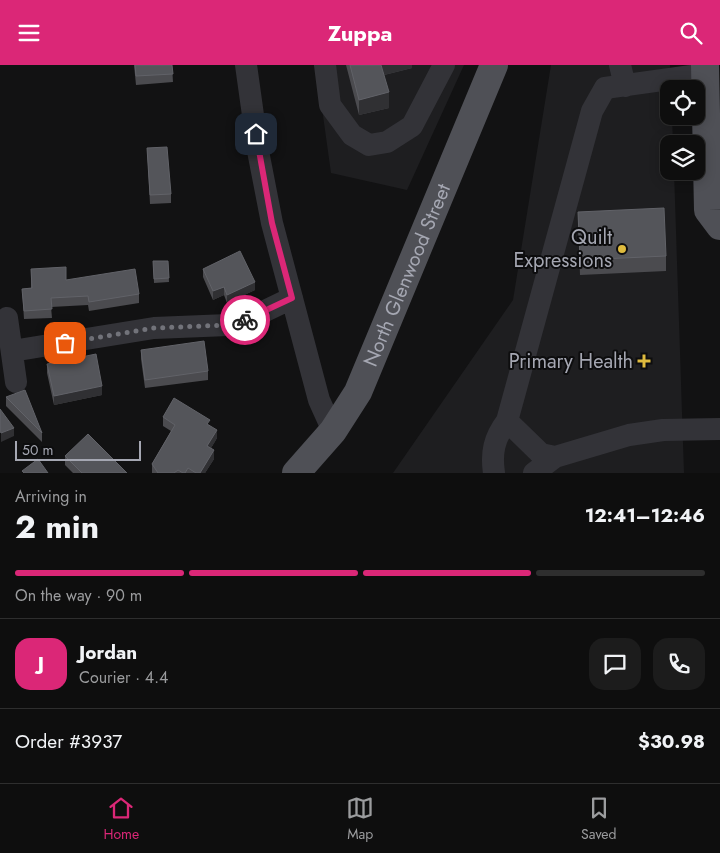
<!DOCTYPE html>
<html lang="en">
<head>
<meta charset="utf-8">
<style>
	:root { --surface:#0e0e0e; --page:#1c1c1c; --text:#f1f3f6; --muted:#9b9c9e; --line:#2e2e2e; --accent:#db2777 }
	body { margin:0; font-family:Jost,sans-serif; background:var(--page); color:var(--text); height:100vh; display:flex; flex-direction:column; font-size:19px; white-space:nowrap }
	* { box-sizing:border-box; margin:0 }
	p { font-size:16px; color:var(--muted) }
	.icon { flex:none; width:28px; height:28px; fill:none; stroke:currentColor; stroke-width:2; stroke-linecap:round; stroke-linejoin:round }
	.map { position:relative; height:408px; overflow:hidden }
	.side { display:flex; flex-direction:column; background:var(--surface); flex:1 }
	.side>* { flex:none }
	.tools { position:absolute; left:660px; top:15px; display:grid; gap:10px }
	.tools a { display:grid; place-items:center; width:45px; height:45px; border-radius:10px; background:var(--surface); box-shadow:0 2px 12px #0003,0 0 0 1px var(--line); font-size:25px }
	.scale { position:absolute; left:15px; bottom:12px; width:126px; box-sizing:border-box; padding-left:5px; border:2px solid #a5a7b2; border-top:0; font-size:14px; line-height:18px; white-space:nowrap; color:#a5a7b2; -webkit-text-stroke:4px #0d0d0e; paint-order:stroke }
	.pin { position:absolute; display:grid; place-items:center; width:42px; height:42px; color:#fff; margin:-21px; border-radius:10px; box-shadow:0 2px 8px #0006 }
	.courier { position:absolute; display:grid; place-items:center; width:50px; height:50px; margin:-25px; border:4px solid #db2777; border-radius:50%; background:#fff; color:#222; box-shadow:0 1px 6px #0007 }
	.headline em { font-style:normal; font-weight:700 }
	.headline div { display:flex; flex-direction:column-reverse }
	.headline { display:flex; align-items:center; justify-content:space-between; height:85px; padding:0 15px }
	h1 { font-size:32px; font-weight:700; line-height:38px }
	.bar { display:grid; grid-template-columns:repeat(4,1fr); gap:8px 5px; align-content:center; height:60px; padding:0 15px }
	.bar i { height:6px; border-radius:4px; background:var(--line) }
	.bar .active { background:var(--accent) }
	.bar p { grid-column:span 4 }
	.line { display:flex; align-items:center; gap:12px; padding:0 15px; border-top:1px solid var(--line) }
	.line div { flex:1 }
	.round { display:grid; place-items:center; flex:none; width:52px; height:52px; border-radius:15px; background:var(--page) }
	header { display:flex; justify-content:space-between; align-items:center; height:65px; padding:0 15px; background:var(--accent); color:#fff; font-size:22px; font-weight:700 }
	.dock { display:flex; justify-content:space-around; align-items:center; height:70px; border-top:1px solid var(--line); background:var(--surface); font-size:14px; color:var(--muted) }
	.dock a { display:grid; justify-items:center; gap:2px }
	.dock .active { color:var(--accent) }
	.map>svg:first-child { display:block }
</style>
</head>
<body>
<header><svg class="icon" aria-label="menu" viewBox="0 0 24 24"><path d="M4 6h16M4 12h16M4 18h16"/></svg>Zuppa<svg class="icon" aria-label="search" viewBox="0 0 24 24"><circle cx="10" cy="10" r="6"/><path d="M15 15l6 6"/></svg></header>
<div class="map">
<svg width="720" height="408" viewBox="0 0 720 408">
	<rect width="100%" height="100%" fill="#121213"/>
	<path fill="#1e1e20" d="M316 0H464L407 125 331 108Z
		M551 0H670L669 51H672L673 79H669V106H674L684 408H393L513 235Z"/>
	<g fill="none" stroke-linecap="round" stroke-linejoin="round">
		<path stroke="#333338" stroke-width="22" d="M246 0 258 86 272 158 319 335 333 366
			M325 0 330 40 352 70 369 80 387 77 412 61 444 0
			M620 0 625 21
			M7 253 16 317
			M12 286 154 263 228 260 240 258 292 233
			M507 356 541 389 555 392
			M494 408C491 388 494 373 507 356L592 46 605 23 705 9
			M534 408 555 392 629 370 663 365 720 364"/>
		<g stroke="#4f5056" stroke-width="28">
			<path d="M705 0 708 145 720 161"/>
			<path id="s1" d="M296 408 333 366 358 327 494 0"/>
		</g>
	</g>
	<path fill="#4b4b4f" d="M134 0H172L173 17 136 20Z
		M346 0H412V3L384 10 389 43 359 50Z
		M147 83 171 129V138L150 139Z
		M578 147 666 191V206L580 210Z
		M153 196H168L169 217 154 218Z
		M31 204 66 215 139 229V238L89 246 88 240 51 242 52 253 24 254 22 224 31 223Z
		M203 204 255 225 227 238 224 230 213 235 203 212Z
		M141 285 208 306V315L145 323 141 294Z
		M47 299 102 330 54 340 47 308Z
		M6 332 42 368V377L6 341Z
		M163 352 210 361 217 373 211 383 214 394 205 408H152V399L171 366 163 361Z
		M65 391 127 408H73L65 400Z"/>
	<path fill="#303033" d="M380 0H412V3L380 11Z
		M389 27V43L359 50V35Z
		M255 217V225L227 238V230Z
		M224 222V230L213 235V226Z
		M102 321V330L54 340V331Z
		M14 363V371L1 377V368Z
		M217 365V373L207 390V381Z
		M214 385V394L205 408H200Z"/>
	<path fill="#54555a" stroke="#616268" d="M135 0H172L173 9 136 11Z
		M350 0H381L389 27 359 35Z
		M167 82 171 129 150 130 147 83Z
		M664 143 666 191 580 195 578 147Z
		M240 186 255 217 227 230 224 222 213 226 203 204Z
		M153 196H168L169 213 154 214Z
		M66 202V215L135 204 139 229 89 237 88 231 51 233 52 244 24 246 22 224 32 223 31 204Z
		M204 276 208 306 145 315 141 285Z
		M96 289 102 321 54 331 47 299Z
		M25 325 42 368 6 332Z
		M174 333 210 355 207 359 217 365 207 381 214 385 200 408H196L188 403 185 408H183L178 405 174 408H158L152 399 175 360 163 352Z
		M0 344 14 363 1 368 0 366Z
		M88 369 127 408H82L65 391Z
		M38 394 48 408H24L22 406Z"/>
	<g fill="none" stroke-linecap="round" stroke-linejoin="round">
		<path stroke="#72737a" stroke-width="5" stroke-dasharray="0 9" d="M65 278 154 263 228 260 245 255"/>
		<path stroke="#db2777" stroke-width="6" d="M245 255 292 233 272 158 256 69"/>
	</g>
	<g fill="#dfbb3e" stroke="#0d0d0e" stroke-width="2">
		<circle cx="622" cy="184" r="5"/>
		<path d="M641.5 288.5h5v5h5v5h-5v5h-5v-5h-5v-5h5z"/>
	</g>
	<g text-anchor="middle" dominant-baseline="central" stroke-width="4" stroke-linejoin="round" paint-order="stroke">
		<g font-size="20" fill="#a5a7b2" stroke="#0d0d0e" text-anchor="end">
			<text x="612" y="172">Quilt<tspan x="612" dy="23">Expressions</tspan></text>
			<text x="633" y="296">Primary Health</text>
		</g>
		<g font-size="20" fill="#a5a7b2" stroke="#0d0d0e">
			<text stroke="none"><textPath href="#s1" startOffset="229">North Glenwood Street</textPath></text>
		</g>
	</g>
</svg>
<div class="tools">
<a><svg class="icon" aria-label="locate" viewBox="0 0 24 24"><circle cx="12" cy="12" r="6"/><path d="M12 2v4M12 18v4M2 12h4M18 12h4"/></svg></a>
<a><svg class="icon" aria-label="layers" viewBox="0 0 24 24"><path d="M12 4l9 5-9 5-9-5zM3 14l9 5 9-5"/></svg></a>
</div>
<div class="scale">50 m</div>
<div class="pin" style="left:65px;top:278px;background:#ea580c"><svg class="icon" aria-label="bag" viewBox="0 0 24 24"><path d="M5 8h14l-1 12H6zM9 8a3 3 0 0 1 6 0"/></svg></div>
<div class="pin" style="left:256px;top:69px;background:#1f2937"><svg class="icon" aria-label="home" viewBox="0 0 24 24"><path d="M3 11l9-7 9 7M6 9v11h12V9"/></svg></div>
<div class="courier" style="left:245px;top:255px"><svg class="icon" aria-label="bike" viewBox="0 0 24 24"><circle cx="6" cy="16" r="4"/><circle cx="18" cy="16" r="4"/><path d="M6 16l4-8h5l3 8M10 8l3 8H6M13 5h3"/></svg></div>
</div>
<section class="side">
<div class="headline"><div><h1>2 min</h1><p>Arriving in</p></div><em>12:41–12:46</em></div>
<div class="bar"><i class="active"></i><i class="active"></i><i class="active"></i><i></i><p>On the way · 90 m</p></div>
<div class="line" style="height:90px"><b class="round" style="background:var(--accent);color:#fff">J</b><div><b>Jordan</b><p>Courier · 4.4</p></div><a class="round"><svg class="icon" aria-label="chat" viewBox="0 0 24 24"><path d="M4 5h16v11H9l-5 4z"/></svg></a><a class="round"><svg class="icon" aria-label="phone" viewBox="0 0 24 24"><path d="M5 4h4l2 5-3 2q2 4 5 5l2-3 5 2v4C11 20 4 13 5 4z"/></svg></a></div>
<div class="line" style="height:65px"><div>Order #3937</div><b>$30.98</b></div>
</section>
<nav class="dock">
<a class="active"><svg class="icon" aria-label="home" viewBox="0 0 24 24"><path d="M3 11l9-7 9 7M6 9v11h12V9"/></svg>Home</a>
<a><svg class="icon" aria-label="map" viewBox="0 0 24 24"><path d="M3 6l6-2 6 2 6-2v14l-6 2-6-2-6 2zM9 4v14M15 6v14"/></svg>Map</a>
<a><svg class="icon" aria-label="saved" viewBox="0 0 24 24"><path d="M7 4h10v16l-5-4-5 4z"/></svg>Saved</a>
</nav>
</body>
</html>
